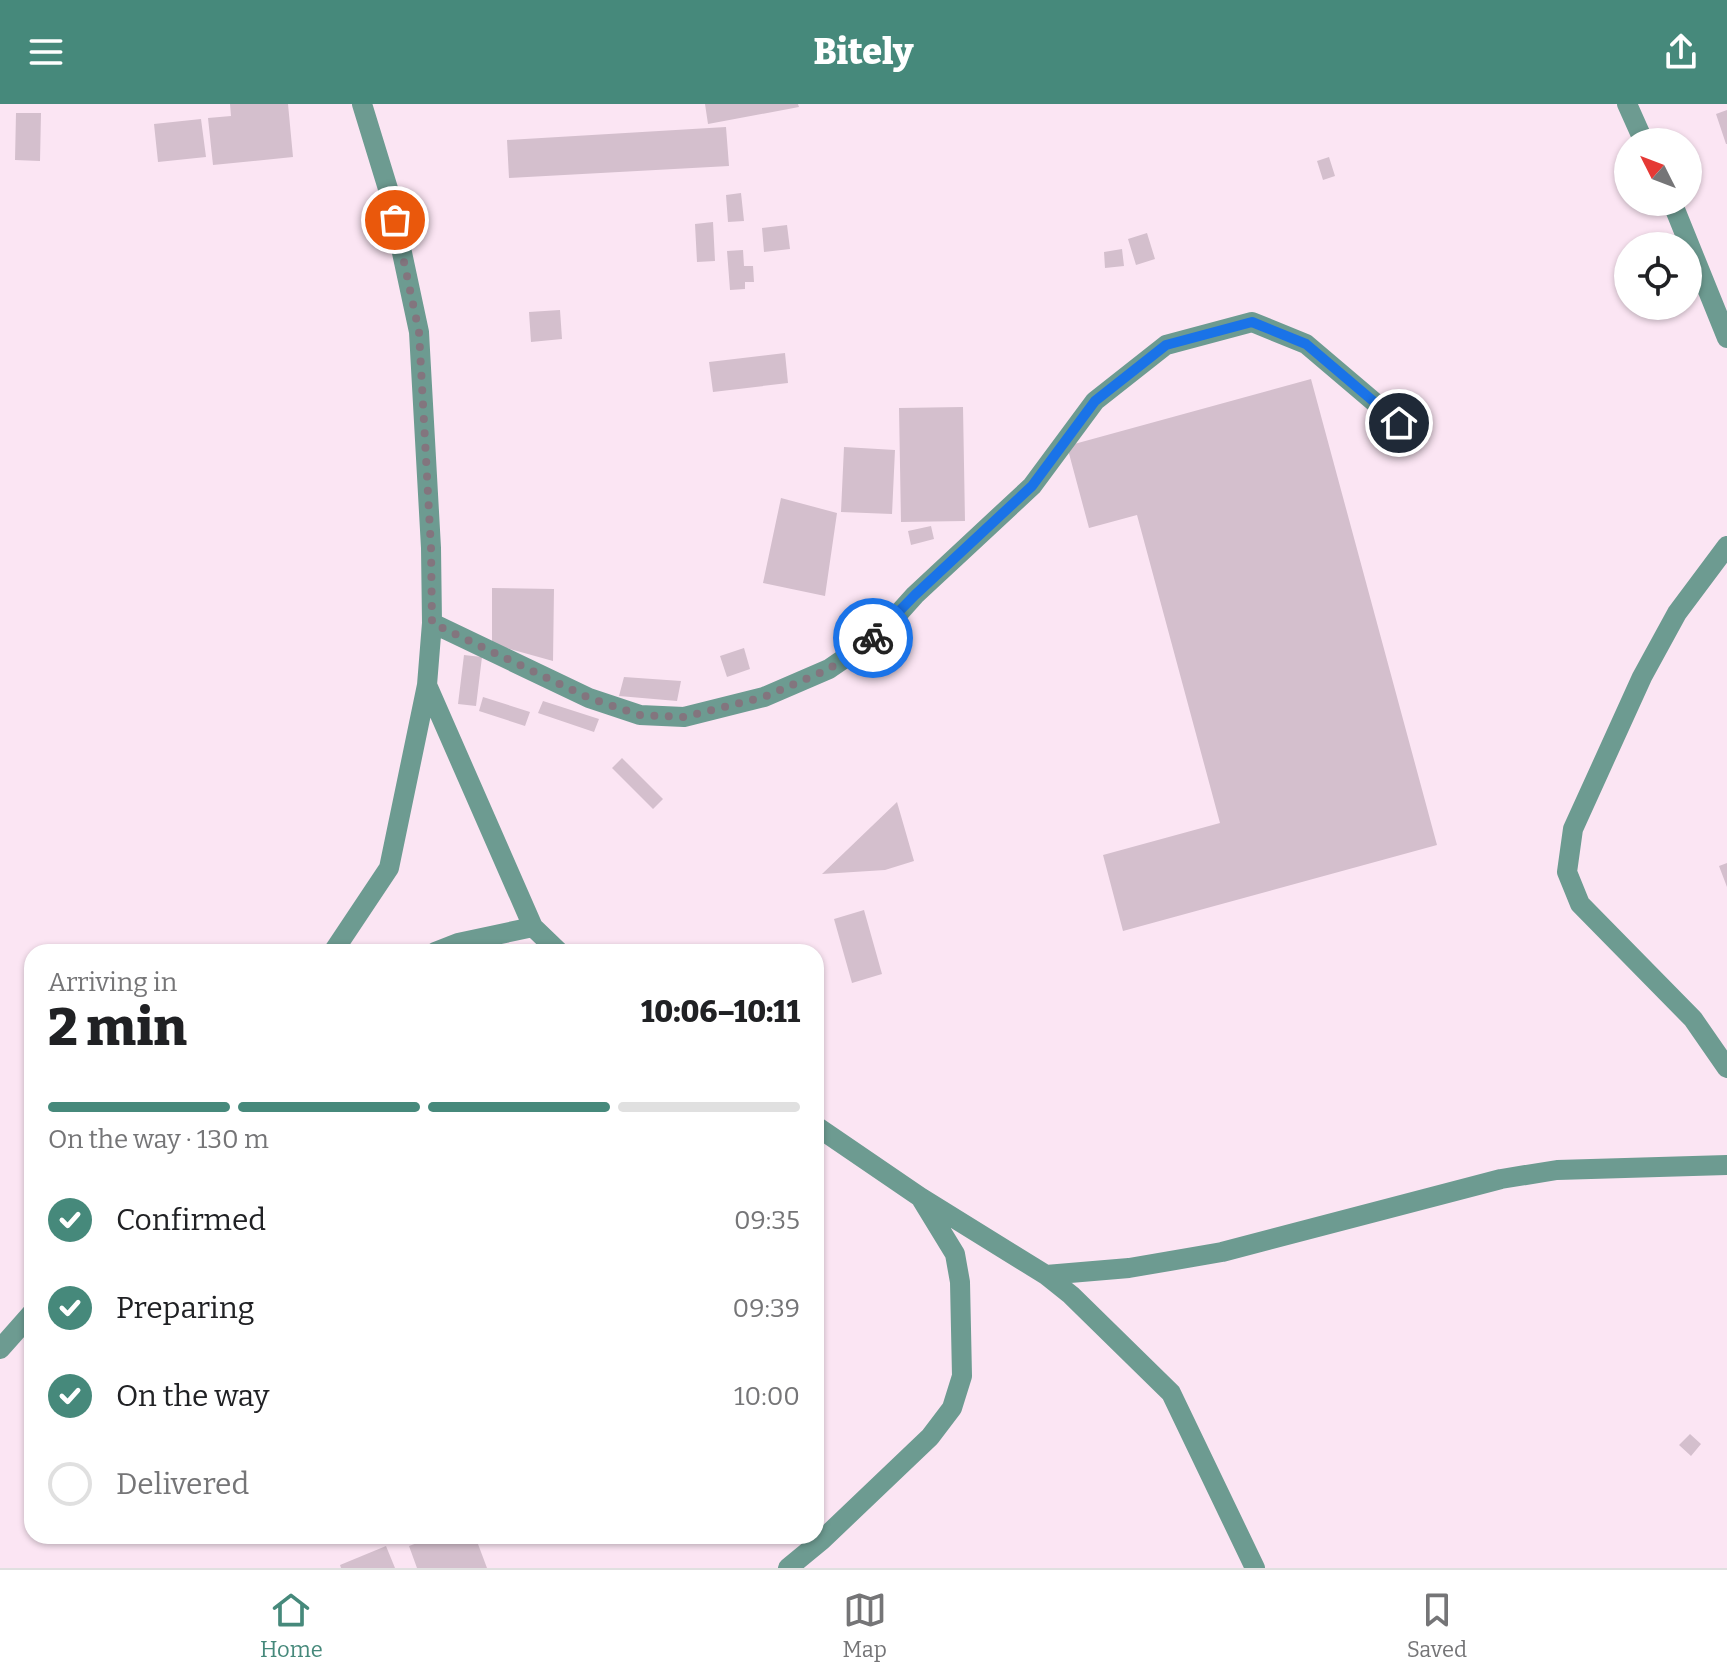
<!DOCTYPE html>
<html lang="en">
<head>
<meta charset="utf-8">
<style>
	:root { --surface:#fff; --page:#f2f2f2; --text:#202124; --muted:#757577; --line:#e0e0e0; --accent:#46897b }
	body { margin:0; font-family:Bitter,serif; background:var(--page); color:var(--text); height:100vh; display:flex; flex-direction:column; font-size:30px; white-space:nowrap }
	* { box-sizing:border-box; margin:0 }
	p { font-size:26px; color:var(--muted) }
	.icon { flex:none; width:44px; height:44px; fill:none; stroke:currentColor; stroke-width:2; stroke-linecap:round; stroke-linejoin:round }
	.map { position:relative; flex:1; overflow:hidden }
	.drawer { position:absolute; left:24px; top:840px; width:800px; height:600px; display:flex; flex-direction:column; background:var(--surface); border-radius:24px; box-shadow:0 2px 6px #0004 }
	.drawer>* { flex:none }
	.needle { width:52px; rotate:312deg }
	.tools { position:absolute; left:1614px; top:24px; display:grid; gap:16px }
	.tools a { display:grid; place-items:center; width:88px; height:88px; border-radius:50%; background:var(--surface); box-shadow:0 2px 6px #0004; font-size:40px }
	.pin { position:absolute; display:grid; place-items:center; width:68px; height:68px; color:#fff; margin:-34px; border:4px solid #fff; border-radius:50%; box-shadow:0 2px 8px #0007 }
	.courier { position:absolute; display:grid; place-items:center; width:80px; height:80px; margin:-40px; border:6px solid #1a73e8; border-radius:50%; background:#fff; color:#222; box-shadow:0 2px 10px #0007 }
	.head em { font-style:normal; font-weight:800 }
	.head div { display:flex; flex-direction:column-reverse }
	.head { display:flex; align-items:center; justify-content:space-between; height:136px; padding:0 24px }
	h1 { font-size:52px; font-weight:800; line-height:60px }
	.bar { display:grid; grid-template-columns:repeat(4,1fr); gap:12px 8px; align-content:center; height:96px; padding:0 24px }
	.bar i { height:10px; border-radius:6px; background:var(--line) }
	.bar .selected { background:var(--accent) }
	.bar p { grid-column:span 4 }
	ol { padding:0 24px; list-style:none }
	li { display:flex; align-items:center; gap:24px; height:88px }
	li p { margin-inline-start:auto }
	li .icon { padding:8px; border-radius:50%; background:var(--accent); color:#fff; stroke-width:4 }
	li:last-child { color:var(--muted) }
	li i { width:44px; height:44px; border:4px solid var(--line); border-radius:50% }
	header { display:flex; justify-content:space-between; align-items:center; height:104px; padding:0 24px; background:var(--accent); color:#fff; font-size:36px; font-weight:800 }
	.tabs { display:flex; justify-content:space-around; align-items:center; height:112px; border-top:2px solid var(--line); background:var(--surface); font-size:22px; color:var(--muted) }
	.tabs a { display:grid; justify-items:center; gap:4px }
	.tabs .selected { color:var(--accent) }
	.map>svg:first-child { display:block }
</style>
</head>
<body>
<header><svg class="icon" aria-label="menu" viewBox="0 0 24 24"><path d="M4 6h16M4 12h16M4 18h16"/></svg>Bitely<svg class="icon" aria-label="share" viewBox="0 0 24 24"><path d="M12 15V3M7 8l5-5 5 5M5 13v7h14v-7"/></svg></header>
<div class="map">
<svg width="1727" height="1464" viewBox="0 0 1727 1464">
	<rect width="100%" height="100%" fill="#fbe5f3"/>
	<path fill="#d4bfcd" d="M230 0H288L293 53 213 61 208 14 231 12Z
		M705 0H798L799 3 708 20Z
		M1727 6V40H1726L1716 10Z
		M16 9H41L40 57 15 56Z
		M201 15 206 53 158 58 154 20Z
		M726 23 729 62 509 74 507 36Z
		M1329 53 1335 72 1323 76 1317 57Z
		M741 89 744 117 728 118 726 91Z
		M713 118 715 157 697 158 695 120Z
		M787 121 790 145 764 148 762 124Z
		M1147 129 1155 155 1136 161 1128 135Z
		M1122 145 1124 162 1105 164 1104 148Z
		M743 146 744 162H753L754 178H745V185L730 186 727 147Z
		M560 206 562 235 531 238 529 208Z
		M785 249 788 279 713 288 709 258Z
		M1311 275 1437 741 1123 827 1103 751 1220 719 1137 411 1089 424 1067 342Z
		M963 303 965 417 901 418 899 304Z
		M844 343 895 346 892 410 841 408Z
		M781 394 837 409 825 492 763 479Z
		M931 422 934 435 911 441 908 427Z
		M492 484 554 485 553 557 492 540Z
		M744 544 750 565 727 573 720 552Z
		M464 551 482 553 476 602 458 600Z
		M624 573 681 577 677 597 619 592Z
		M483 593 530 608 525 622 479 607Z
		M543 597 599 615 594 628 538 609Z
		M622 654 663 695 653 705 612 664Z
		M897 698 914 757 885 766 822 770Z
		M1727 759V783L1719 762Z
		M864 806 882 870 852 879 834 815Z
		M1690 1330 1701 1340 1691 1352 1679 1341Z
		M436 1432H475L487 1464H417L409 1442Z
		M386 1442 395 1464H341L340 1461Z"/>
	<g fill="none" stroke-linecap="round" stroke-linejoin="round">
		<path stroke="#6d9b91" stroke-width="20" d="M1627 0 1644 38
			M1672 98 1727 234
			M1727 442 1677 509 1642 573 1573 725 1567 768 1580 800 1693 915 1727 964
			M432 519 589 594 640 611 684 613 764 593 829 565 880 530 915 491 1032 382 1095 297 1166 241 1252 218 1306 240 1399 319
			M427 581 533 823 559 848
			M333 848 389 764 427 581 432 519 431 444 419 228 389 88 362 0
			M435 848 458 839 533 823
			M816 1022 920 1093 1046 1171 1129 1164 1222 1148 1501 1075 1557 1066 1727 1061
			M1046 1171 1071 1191 1171 1289 1255 1464
			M0 1245 32 1209
			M788 1464 822 1436 930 1333 952 1304 962 1272 960 1178 955 1150 922 1096"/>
	</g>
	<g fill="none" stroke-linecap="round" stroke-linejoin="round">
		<path stroke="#83757e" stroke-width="8" stroke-dasharray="0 14.4" d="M395 116 419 228 431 444 432 519 589 594 640 611 684 613 764 593 829 565 873 534"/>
		<path stroke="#1a73e8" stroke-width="10" d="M873 534 915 491 1032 382 1095 297 1166 241 1252 218 1306 240 1399 319"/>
	</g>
</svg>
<div class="tools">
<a><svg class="needle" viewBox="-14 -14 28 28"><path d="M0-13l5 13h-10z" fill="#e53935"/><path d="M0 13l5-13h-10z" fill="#757577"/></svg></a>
<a><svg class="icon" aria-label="locate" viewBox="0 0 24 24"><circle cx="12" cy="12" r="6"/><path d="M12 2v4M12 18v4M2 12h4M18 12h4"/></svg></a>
</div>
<div class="pin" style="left:395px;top:116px;background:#ea580c"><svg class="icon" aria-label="bag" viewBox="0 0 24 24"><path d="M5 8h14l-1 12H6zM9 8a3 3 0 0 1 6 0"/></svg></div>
<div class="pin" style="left:1399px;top:319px;background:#1f2937"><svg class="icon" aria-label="home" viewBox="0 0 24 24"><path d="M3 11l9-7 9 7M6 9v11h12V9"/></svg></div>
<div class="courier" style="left:873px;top:534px"><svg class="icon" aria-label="bike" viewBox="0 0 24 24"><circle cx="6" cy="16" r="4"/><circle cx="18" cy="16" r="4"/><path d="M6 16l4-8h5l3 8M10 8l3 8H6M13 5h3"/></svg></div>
<section class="drawer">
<div class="head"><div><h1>2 min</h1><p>Arriving in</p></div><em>10:06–10:11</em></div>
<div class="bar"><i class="selected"></i><i class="selected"></i><i class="selected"></i><i></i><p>On the way · 130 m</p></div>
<ol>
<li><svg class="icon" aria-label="check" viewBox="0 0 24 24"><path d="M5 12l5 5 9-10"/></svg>Confirmed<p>09:35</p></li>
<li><svg class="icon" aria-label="check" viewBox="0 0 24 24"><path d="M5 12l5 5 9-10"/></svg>Preparing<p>09:39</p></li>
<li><svg class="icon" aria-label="check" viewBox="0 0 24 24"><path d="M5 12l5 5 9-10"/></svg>On the way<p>10:00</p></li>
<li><i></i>Delivered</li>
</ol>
</section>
</div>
<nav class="tabs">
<a class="selected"><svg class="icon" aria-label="home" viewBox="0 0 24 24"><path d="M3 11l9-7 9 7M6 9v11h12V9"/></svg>Home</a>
<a><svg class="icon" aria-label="map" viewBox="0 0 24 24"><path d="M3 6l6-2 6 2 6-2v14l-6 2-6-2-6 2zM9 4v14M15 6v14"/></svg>Map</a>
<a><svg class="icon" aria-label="saved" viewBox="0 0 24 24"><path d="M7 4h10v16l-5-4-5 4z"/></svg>Saved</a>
</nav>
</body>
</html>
